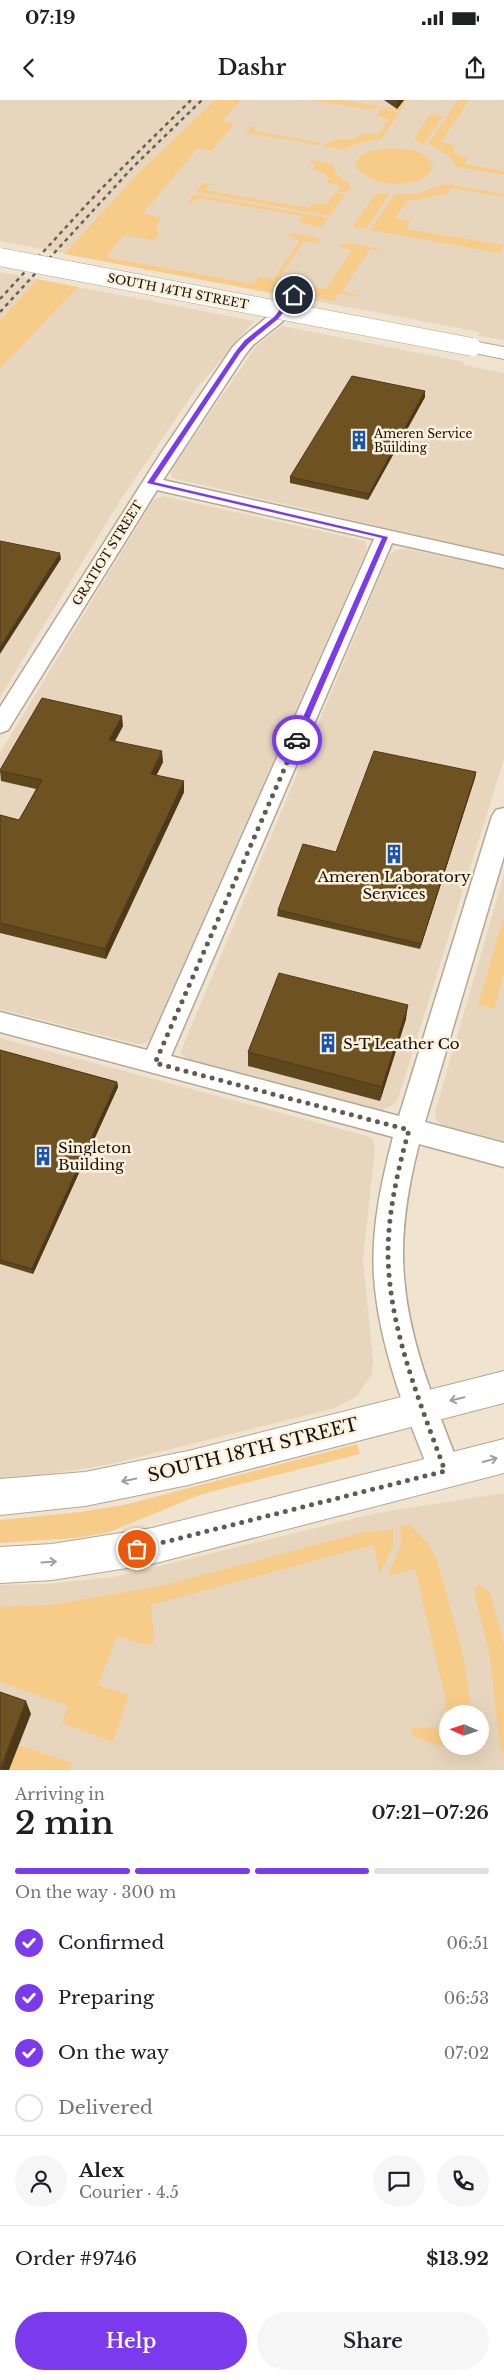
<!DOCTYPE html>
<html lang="en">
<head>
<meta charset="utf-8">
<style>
	:root { --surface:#fff; --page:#f6f6f6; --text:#202124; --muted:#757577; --line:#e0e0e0; --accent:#7c3aed }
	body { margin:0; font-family:"Libre Baskerville",serif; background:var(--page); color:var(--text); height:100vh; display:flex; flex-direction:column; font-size:19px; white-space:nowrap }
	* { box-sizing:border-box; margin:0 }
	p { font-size:16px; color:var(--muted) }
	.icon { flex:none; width:28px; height:28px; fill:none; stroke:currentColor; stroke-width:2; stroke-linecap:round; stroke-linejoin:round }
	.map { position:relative; height:1670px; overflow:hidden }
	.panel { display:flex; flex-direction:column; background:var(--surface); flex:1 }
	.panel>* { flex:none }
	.needle { width:32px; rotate:273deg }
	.controls { position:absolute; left:439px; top:1605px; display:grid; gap:10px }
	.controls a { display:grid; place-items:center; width:50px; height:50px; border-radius:50%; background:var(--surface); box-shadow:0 5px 20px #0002; font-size:25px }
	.pin { position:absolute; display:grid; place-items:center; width:42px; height:42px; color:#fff; margin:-21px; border:2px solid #fff; border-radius:50%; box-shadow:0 1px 5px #0007 }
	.courier { position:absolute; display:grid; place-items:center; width:50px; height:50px; margin:-25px; border:4px solid #7c3aed; border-radius:50%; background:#fff; color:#222; box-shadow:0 1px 6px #0007 }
	.head em { font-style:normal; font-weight:600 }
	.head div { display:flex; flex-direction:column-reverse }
	.head { display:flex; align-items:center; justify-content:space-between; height:85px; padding:0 15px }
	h1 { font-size:32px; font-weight:600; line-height:38px }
	.bar { display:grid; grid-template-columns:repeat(4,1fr); gap:8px 5px; align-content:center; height:60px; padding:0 15px }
	.bar i { height:6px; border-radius:4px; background:var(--line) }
	.bar .selected { background:var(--accent) }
	.bar p { grid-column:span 4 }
	.line { display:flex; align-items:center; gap:12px; padding:0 15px; border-top:1px solid var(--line) }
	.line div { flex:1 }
	.round { display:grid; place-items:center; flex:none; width:52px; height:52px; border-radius:26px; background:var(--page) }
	ol { padding:0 15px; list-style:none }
	li { display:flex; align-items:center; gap:15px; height:55px }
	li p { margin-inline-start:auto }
	li .icon { padding:5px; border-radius:50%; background:var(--accent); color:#fff; stroke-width:4 }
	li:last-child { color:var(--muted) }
	li i { width:28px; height:28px; border:2px solid var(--line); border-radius:50% }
	.primary-button { display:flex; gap:10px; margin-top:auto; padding:10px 15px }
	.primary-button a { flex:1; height:58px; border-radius:30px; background:var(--accent); color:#fff; font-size:20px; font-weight:600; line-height:58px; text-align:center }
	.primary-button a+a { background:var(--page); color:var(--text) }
	.status { display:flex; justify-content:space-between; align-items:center; height:35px; padding:0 25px; background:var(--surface); direction:ltr }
	.status svg { height:14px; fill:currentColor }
	header { display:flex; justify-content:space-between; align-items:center; height:65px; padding:0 15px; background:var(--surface); font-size:22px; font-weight:600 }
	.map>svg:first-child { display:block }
</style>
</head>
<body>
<div class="status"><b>07:19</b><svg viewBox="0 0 49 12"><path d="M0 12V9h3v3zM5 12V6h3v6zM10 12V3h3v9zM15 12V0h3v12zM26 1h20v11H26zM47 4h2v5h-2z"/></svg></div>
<header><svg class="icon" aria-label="back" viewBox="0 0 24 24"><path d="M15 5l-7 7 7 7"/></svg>Dashr<svg class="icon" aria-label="share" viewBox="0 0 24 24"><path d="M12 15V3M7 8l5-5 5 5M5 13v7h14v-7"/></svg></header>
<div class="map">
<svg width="504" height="1670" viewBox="0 0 504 1670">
	<rect width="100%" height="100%" fill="#f0e3d0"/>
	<path fill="#e7d6bd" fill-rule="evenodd" d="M0 0H504V240L478 236 480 232 0 141Z
		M0 172 37 179 0 221Z
		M78 187 254 221 196 289 121 399 0 597V269Z
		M282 226 464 262 463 265 504 273V455L172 378 171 370 176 363 257 245Z
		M163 396 361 440 365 441 367 449 150 939 145 943 137 944 0 909V653L153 400Z
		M406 449 504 469V659L397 1002 384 1010H376L187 959 180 953 389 455 396 450Z
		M504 775V1041L442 1025 436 1020 435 1012Z
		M0 938 367 1036 373 1040 375 1049 363 1159 373 1260 372 1274 357 1296 335 1308 107 1365 29 1377 0 1378Z
		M504 1393V1670H0V1485L46 1484 114 1477 377 1413ZM448 1614H480V1646H448Z"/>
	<path fill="#f7cc89" d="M215 0H241L223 20 234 24 211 51 197 49 143 113 161 118 156 128 159 134 157 138 152 140 124 135 106 157 252 184 260 177 273 179 300 140 288 136 290 133 316 137 319 139 318 143 304 141 278 179 290 182 282 195 64 154 134 78Z
		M311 0H341L397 9 404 0H407L400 11 376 7 374 10Z
		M458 0H469L441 42 453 45 455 53 468 59 465 64 504 71V75L457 67 448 55 428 44Z
		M379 9 400 12 381 39 360 43 344 49 323 46 335 39H353L365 33 378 35 389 19 377 16 380 11H378Z
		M430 14 443 16 423 45 414 39Z
		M252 26H257L254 31 322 43 319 45 246 33Z
		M392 48C407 49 428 50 433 67 422 92 370 87 356 67 357 50 378 49 392 48Z
		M312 60 332 64 336 74 351 86 347 93 337 91 340 86 328 83 329 78 322 72 313 69 315 64 310 63Z
		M207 83 209 85 205 90 309 108 313 103 327 104 335 93 345 95 330 116 196 92 202 84Z
		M445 84 504 94V97L451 88 447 94C433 95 422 101 408 100L395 118 410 121 407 129 504 145 499 153 370 130 394 95 419 93Z
		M378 93 389 95 366 129 352 127 374 96Z
		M194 94 328 118 322 127 300 123 299 122 302 116 198 98 192 103 188 102Z
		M350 143 386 150 370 149 342 191 358 195V197L339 193 334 201 304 195 311 187 326 189 352 150 341 148 340 145Z
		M37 179 78 187 0 269V221Z
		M504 815V873L494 909 478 905Z
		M357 1344 360 1354 202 1394 107 1433 74 1438 0 1443V1420L80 1412 124 1405Z
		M410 1425 429 1445 438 1463 463 1555 472 1614H448V1646H454L446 1648 412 1636 410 1631 414 1628 446 1627 445 1596 415 1469 388 1476 401 1445 400 1427Z
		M393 1429V1446L380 1474 373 1445 151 1505 154 1537 153 1544 145 1545 117 1536 98 1585 129 1595 113 1642 62 1623 68 1606 0 1582V1507L49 1505 161 1486 368 1431 379 1432Z
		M479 1485 490 1492 504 1545V1657L500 1647 490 1557 475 1496V1488Z
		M18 1645 72 1663 70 1670H9Z"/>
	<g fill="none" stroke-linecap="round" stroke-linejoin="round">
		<defs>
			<path id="street" d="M295 189 301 190 303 194 282 222 253 245 245 255 163 380 504 456V468L392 443 171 956 399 1016 492 716 496 710 504 708V756L425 1022 504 1043V1067L419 1044C408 1087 400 1132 404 1177 409 1244 437 1308 461 1371L456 1382 445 1387 434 1382C407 1318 379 1247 374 1177 371 1130 381 1083 393 1037L0 932V912L147 950 374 439 157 390 8 630 0 633V607L161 353 232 248C243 235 258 226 270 214 278 206 284 192 295 189Z"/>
			<path id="secondary" d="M472 241 504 247V259L465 251 462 247 465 243Z
				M504 1271V1303L188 1385 85 1406 0 1415V1379L85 1372 188 1351Z
				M504 1339V1373L152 1464 52 1480 0 1483V1447L52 1444 152 1428Z"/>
		</defs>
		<use href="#street" stroke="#b4a795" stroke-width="3"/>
		<use href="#secondary" stroke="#b4a795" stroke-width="2"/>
		<use href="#street" fill="#fff" fill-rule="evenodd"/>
		<use href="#secondary" fill="#fff" fill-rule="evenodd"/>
		<path stroke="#686055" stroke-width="2.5" stroke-dasharray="4 4" stroke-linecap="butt" d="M0 199 100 90 191 0
			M0 212 133 67 202 0"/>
		<defs>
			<path id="secondary-bridge" d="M0 157 472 247"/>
		</defs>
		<use href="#secondary-bridge" stroke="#b4a795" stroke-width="19" stroke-linecap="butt"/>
		<use href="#secondary-bridge" stroke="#fff" stroke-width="18"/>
	</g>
	<path fill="#5f471d" d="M384 0H404L397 9Z
		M425 291V297L368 400 290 383V377Z
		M123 626 115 641 163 662 156 675 184 692 106 859 0 833V715L19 720 36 689 1 681 0 670Z
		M476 672 475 678 420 849 277 816 278 810 336 752Z
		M406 919 380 1001 248 966V952Z
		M0 950 117 982 118 987 33 1174 0 1164Z"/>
	<path fill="#4d3918" d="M398 0H404L397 9Z
		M425 291V297L368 400 369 394Z
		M60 453 61 459 0 554V547Z
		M122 616 123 626 110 650 109 640Z
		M162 651 163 662 152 685 151 674Z
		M476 672 475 678 420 849 421 844Z
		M184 681V692L106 859 105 849Z
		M408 905 406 919 380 1001 382 987Z
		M117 982 118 987 33 1174 32 1169Z
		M26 1601 31 1614 9 1670H0Z"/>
	<path fill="#6e5222" stroke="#4d3918" d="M352 276 425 291 369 394 290 377Z
		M0 441 60 453 0 547Z
		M42 598 122 616 109 640 162 651 151 674 184 681 105 849 0 823V715L19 720 42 680 0 671V670Z
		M374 651 476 672 421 844 278 810 303 744 336 752Z
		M279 873 408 905 382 987 248 952Z
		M0 950 117 982 32 1169 0 1160Z
		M0 1592 26 1601 0 1669Z"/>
	<defs><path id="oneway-shaft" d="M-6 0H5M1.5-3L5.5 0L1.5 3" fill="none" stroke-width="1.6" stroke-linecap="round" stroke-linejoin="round" transform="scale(1.25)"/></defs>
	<g stroke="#a19f9d">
		<use href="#oneway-shaft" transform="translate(457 1299) rotate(166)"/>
		<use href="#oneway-shaft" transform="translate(490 1360) rotate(-15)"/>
		<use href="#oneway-shaft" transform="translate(129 1380) rotate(168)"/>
		<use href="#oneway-shaft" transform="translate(49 1462) rotate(-4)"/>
	</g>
	<path fill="#7c3aed" d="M292 194 297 195 278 219 249 243 240 253 154 382 388 437 300 640 297 642 293 640 382 438 147 383 236 251 245 240 274 217Z"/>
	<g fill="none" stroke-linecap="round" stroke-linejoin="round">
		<path stroke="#625a4f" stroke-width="5" stroke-dasharray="0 9" d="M137 1449 445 1371C420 1302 389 1229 388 1154 388 1112 398 1069 409 1030L155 963 297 640"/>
	</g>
	<defs>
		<symbol id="building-bare" viewBox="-9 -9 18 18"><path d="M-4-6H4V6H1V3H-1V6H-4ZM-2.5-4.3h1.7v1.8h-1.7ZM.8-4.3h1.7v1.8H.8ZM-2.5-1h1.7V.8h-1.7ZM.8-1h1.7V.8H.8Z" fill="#1955a6" stroke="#fdf0dd" stroke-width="2.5" paint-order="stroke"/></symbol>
	</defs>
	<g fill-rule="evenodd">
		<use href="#building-bare" x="345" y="326" width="28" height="28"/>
		<use href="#building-bare" x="380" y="740" width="28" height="28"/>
		<use href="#building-bare" x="314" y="929" width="28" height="28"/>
		<use href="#building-bare" x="29" y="1042" width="28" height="28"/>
	</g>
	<g text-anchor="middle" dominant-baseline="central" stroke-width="5" stroke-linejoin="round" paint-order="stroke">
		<g font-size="12" fill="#15100a" stroke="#fdf0dd">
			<text transform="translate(178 191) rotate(11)">SOUTH 14TH STREET</text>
			<text transform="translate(107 453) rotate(-58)">GRATIOT STREET</text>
		</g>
		<g font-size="12" fill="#15100a" stroke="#fdf0dd" text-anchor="start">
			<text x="374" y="333">Ameren Service<tspan x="374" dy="14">Building</tspan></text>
		</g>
		<g font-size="15" fill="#15100a" stroke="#fdf0dd" text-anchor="start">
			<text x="394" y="776" text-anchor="middle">Ameren Laboratory<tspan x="394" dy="17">Services</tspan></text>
			<text x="343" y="943">S-T Leather Co</text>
			<text x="58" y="1047">Singleton<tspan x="58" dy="17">Building</tspan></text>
		</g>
		<g font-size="18" fill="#15100a" stroke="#fdf0dd">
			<text transform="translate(253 1350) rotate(-14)">SOUTH 18TH STREET</text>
		</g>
	</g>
</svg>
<div class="controls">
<a><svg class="needle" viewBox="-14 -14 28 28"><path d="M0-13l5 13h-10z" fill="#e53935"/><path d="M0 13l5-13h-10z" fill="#757577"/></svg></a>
</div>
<div class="pin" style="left:137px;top:1449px;background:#ea580c"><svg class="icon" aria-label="bag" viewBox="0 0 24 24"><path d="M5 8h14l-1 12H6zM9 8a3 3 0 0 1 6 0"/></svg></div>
<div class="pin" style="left:294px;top:195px;background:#1f2937"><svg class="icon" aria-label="home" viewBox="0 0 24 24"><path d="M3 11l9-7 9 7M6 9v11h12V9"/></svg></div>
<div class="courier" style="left:297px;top:640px"><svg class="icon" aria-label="car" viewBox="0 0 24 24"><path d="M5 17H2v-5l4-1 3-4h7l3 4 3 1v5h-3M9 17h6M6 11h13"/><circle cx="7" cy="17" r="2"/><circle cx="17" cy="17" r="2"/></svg></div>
</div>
<section class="panel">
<div class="head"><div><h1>2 min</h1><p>Arriving in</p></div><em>07:21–07:26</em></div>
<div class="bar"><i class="selected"></i><i class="selected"></i><i class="selected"></i><i></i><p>On the way · 300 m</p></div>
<ol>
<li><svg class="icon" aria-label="check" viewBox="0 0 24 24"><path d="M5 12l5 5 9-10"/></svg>Confirmed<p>06:51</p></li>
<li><svg class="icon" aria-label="check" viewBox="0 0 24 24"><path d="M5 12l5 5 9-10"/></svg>Preparing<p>06:53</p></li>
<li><svg class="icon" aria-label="check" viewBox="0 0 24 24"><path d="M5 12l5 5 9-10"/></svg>On the way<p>07:02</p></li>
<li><i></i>Delivered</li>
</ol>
<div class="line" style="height:90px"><a class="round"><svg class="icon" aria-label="person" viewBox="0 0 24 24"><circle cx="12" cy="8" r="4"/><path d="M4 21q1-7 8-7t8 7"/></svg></a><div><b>Alex</b><p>Courier · 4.5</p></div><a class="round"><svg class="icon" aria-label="chat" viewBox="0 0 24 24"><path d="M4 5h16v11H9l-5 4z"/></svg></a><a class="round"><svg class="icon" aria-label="phone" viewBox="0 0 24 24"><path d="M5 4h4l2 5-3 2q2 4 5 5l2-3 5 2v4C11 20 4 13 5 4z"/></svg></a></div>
<div class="line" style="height:65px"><div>Order #9746</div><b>$13.92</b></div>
<div class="primary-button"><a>Help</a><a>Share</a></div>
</section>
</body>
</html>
